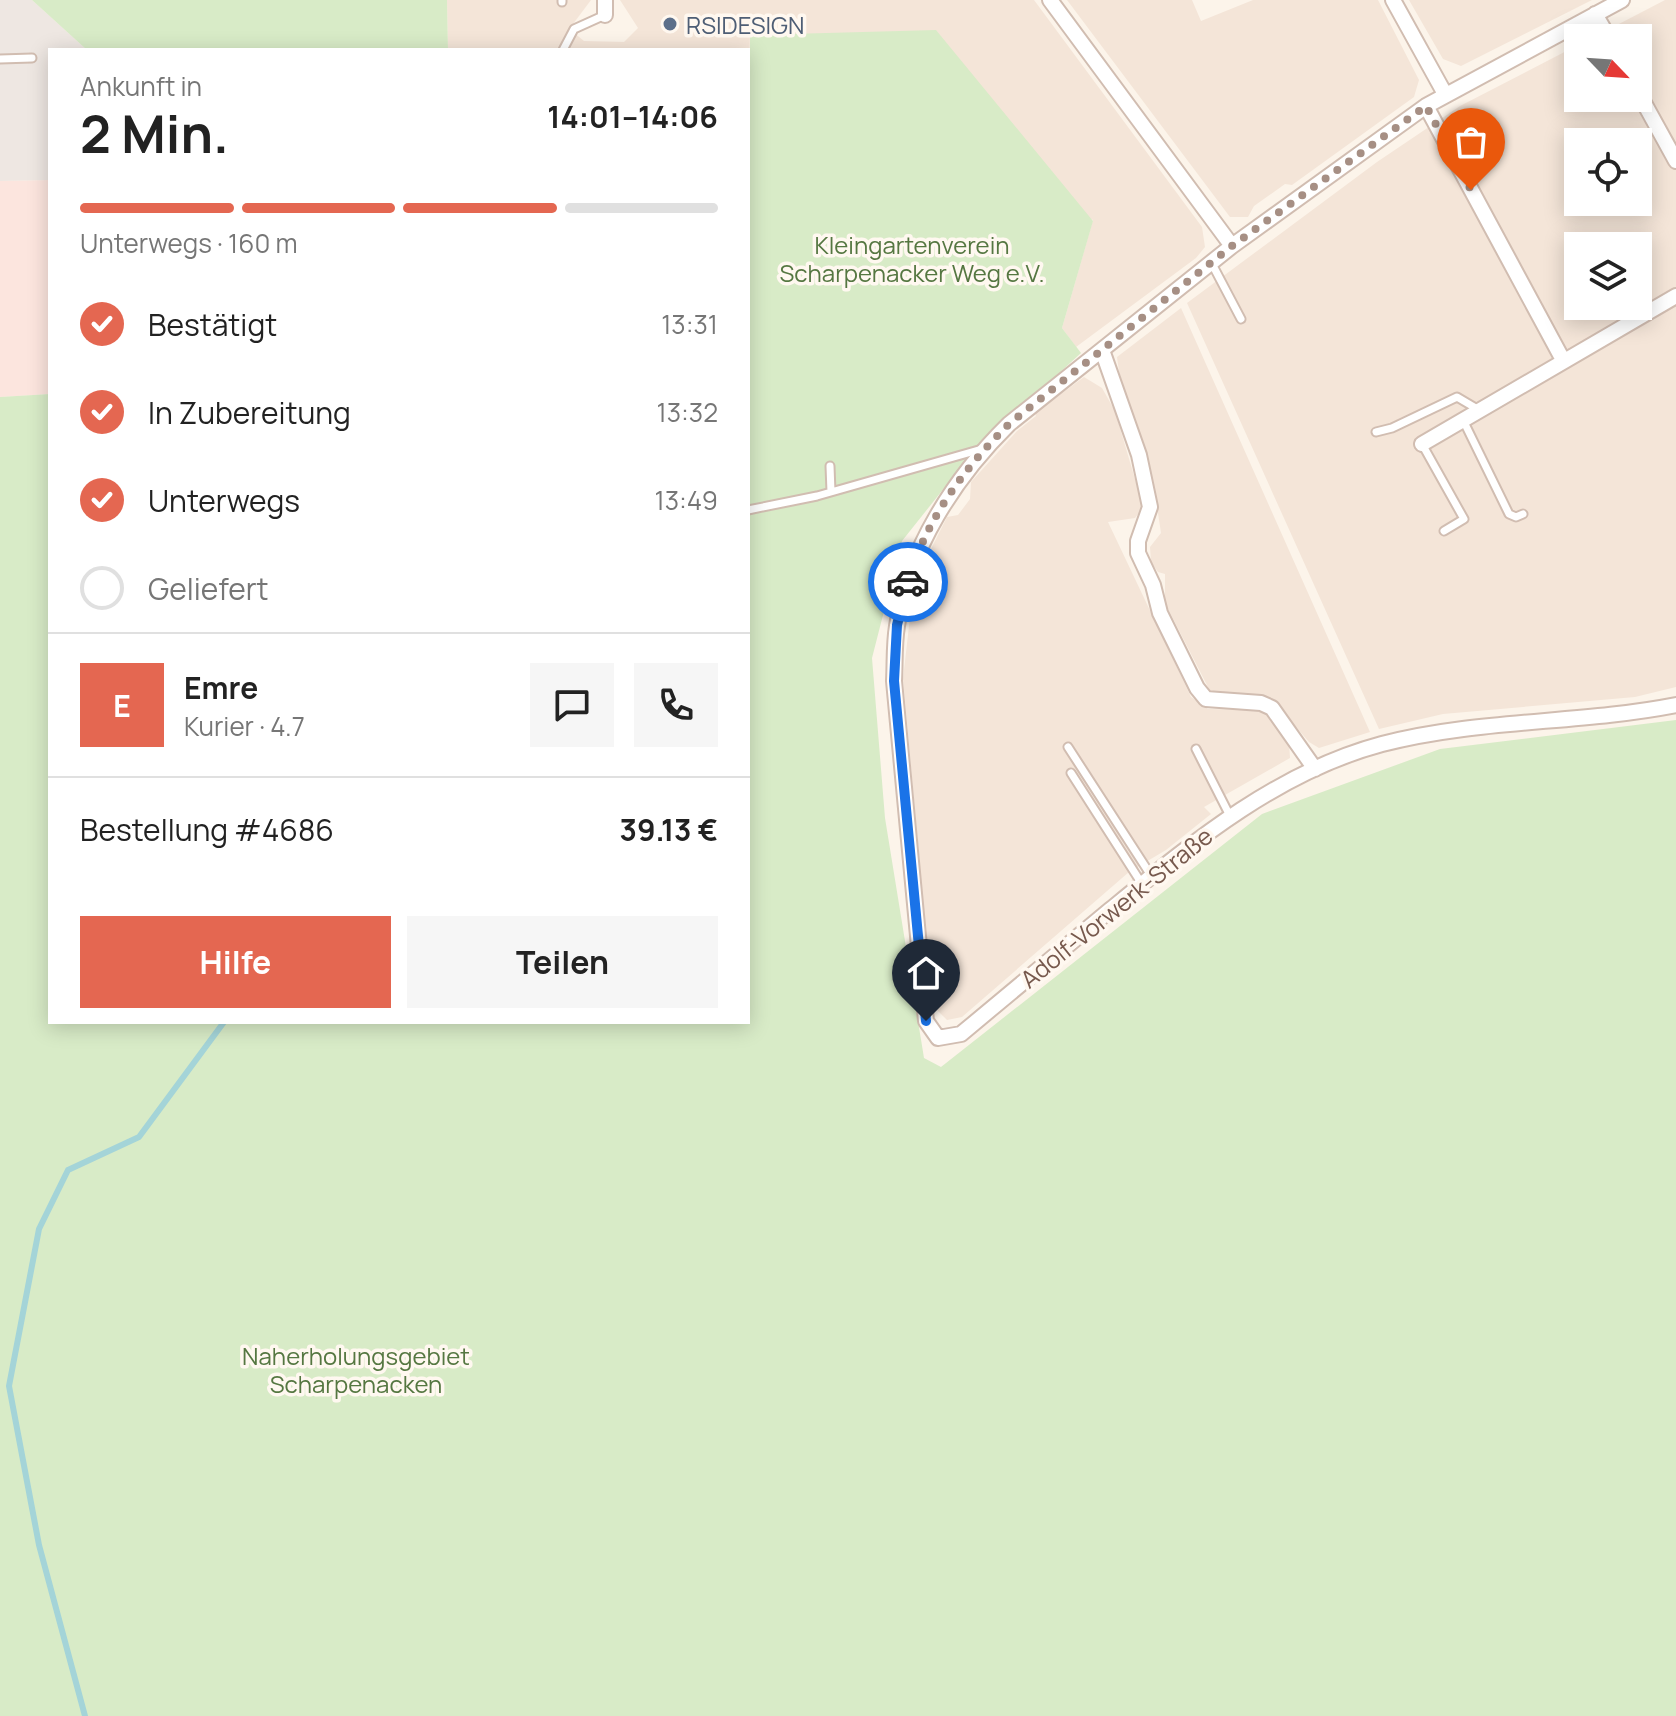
<!DOCTYPE html>
<html lang="de">
<head>
<meta charset="utf-8">
<style>
	:root { --surface:#fff; --page:#f6f6f6; --text:#222; --muted:#767676; --line:#e0e0e0; --accent:#e46751 }
	body { margin:0; font-family:Manrope,sans-serif; background:var(--page); color:var(--text); height:100vh; display:flex; flex-direction:column; font-size:30px; white-space:nowrap }
	* { box-sizing:border-box; margin:0 }
	p { font-size:26px; color:var(--muted) }
	.icon { flex:none; width:44px; height:44px; fill:none; stroke:currentColor; stroke-width:2; stroke-linecap:round; stroke-linejoin:round }
	.map { position:relative; flex:1; overflow:hidden }
	.details { position:absolute; left:48px; top:48px; width:702px; height:976px; display:flex; flex-direction:column; background:var(--surface); border-radius:0px; box-shadow:0 4px 20px #0003 }
	.details>* { flex:none }
	.needle { width:52px; rotate:115deg }
	.controls { position:absolute; left:1564px; top:24px; display:grid; gap:16px }
	.controls a { display:grid; place-items:center; width:88px; height:88px; border-radius:0px; background:var(--surface); box-shadow:0 4px 20px #0003; font-size:40px }
	.pin { position:absolute; display:grid; place-items:center; width:68px; height:68px; color:#fff; margin:-82px -34px; border-radius:50% 50% 50% 0; rotate:-45deg; box-shadow:0 0 8px #0007 }
	.pin .icon { rotate:45deg }
	.courier { position:absolute; display:grid; place-items:center; width:80px; height:80px; margin:-40px; border:6px solid #1a73e8; border-radius:50%; background:#fff; color:#222; box-shadow:0 2px 10px #0007 }
	.head em { font-style:normal; font-weight:700 }
	.head div { display:flex; flex-direction:column-reverse }
	.head { display:flex; align-items:center; justify-content:space-between; height:136px; padding:0 32px }
	h1 { font-size:52px; font-weight:700; line-height:60px }
	.bar { display:grid; grid-template-columns:repeat(4,1fr); gap:12px 8px; align-content:center; height:96px; padding:0 32px }
	.bar i { height:10px; border-radius:6px; background:var(--line) }
	.bar .on { background:var(--accent) }
	.bar p { grid-column:span 4 }
	.line { display:flex; align-items:center; gap:20px; padding:0 32px; border-top:2px solid var(--line) }
	.line div { flex:1 }
	.round { display:grid; place-items:center; flex:none; width:84px; height:84px; border-radius:0px; background:var(--page) }
	ol { padding:0 32px; list-style:none }
	li { display:flex; align-items:center; gap:24px; height:88px }
	li p { margin-inline-start:auto }
	li .icon { padding:8px; border-radius:50%; background:var(--accent); color:#fff; stroke-width:4 }
	li:last-child { color:var(--muted) }
	li i { width:44px; height:44px; border:4px solid var(--line); border-radius:50% }
	.cta { display:flex; gap:16px; margin-top:auto; padding:16px 32px }
	.cta a { flex:1; height:92px; border-radius:0px; background:var(--accent); color:#fff; font-size:32px; font-weight:700; line-height:92px; text-align:center }
	.cta a+a { background:var(--page); color:var(--text) }
	.map>svg:first-child { display:block }
</style>
</head>
<body>
<div class="map">
<svg width="1676" height="1716" viewBox="0 0 1676 1716">
	<rect width="100%" height="100%" fill="#fcf4ea"/>
	<path fill="#f4e5d8" fill-rule="evenodd" d="M447 0H591L573 24V32L584 41 624 42 638 28 620 0H1034L1202 227 1205 247 1196 258 1076 347 1062 328 1093 220 750 35 748 95V50H448Z
		M1067 0H1192L1201 21 1253 0H1378L1419 80 1414 97 1292 185 1285 184 1254 206 1248 217H1230Z
		M1409 0H1592L1461 66 1443 59Z
		M1665 0H1676V687L1635 697 1443 714 1379 729 1187 303 1377 162 1460 106 1578 45V98H1638V38H1592ZM1578 142H1638V202H1578ZM1578 246H1638V306H1578Z
		M1181 308 1370 732 1319 748 1309 742 1273 700 1210 691 1165 603V574L1158 572 1151 562 1150 547 1161 533 1156 500 1146 455 1119 372 1117 357Z
		M1084 377 1102 388 1115 411 1142 503 1143 508 1135 518 1108 522 1191 697 1208 709 1261 710 1278 724 1289 743 1290 758 1204 807 1211 814 1166 850 1129 872 962 1017 947 1020 936 1009 916 866 920 865 903 679 911 608 929 553 947 517 958 515 970 499 971 482 1017 431 1036 416 1035 413Z"/>
	<path fill="#fce5de" d="M50 180V394L0 397V181Z"/>
	<path fill="#eee7e2" d="M0 0H32L87 50H50V180L0 181Z"/>
	<path fill="#d8ebc7" d="M32 0H447L448 50H87Z
		M936 30 1093 221 1062 328 1081 353 972 453 902 541 872 658 885 818 924 1058 941 1067 1262 814 1440 749 1676 720V1716H0V397L50 394V1022H748L750 35Z"/>
	<g fill="none" stroke-linecap="round" stroke-linejoin="round">
		<path stroke="#a4d4d8" stroke-width="6" d="M85 1716 39 1545 9 1386 39 1229 68 1170 139 1137 224 1022"/>
		<defs>
			<path id="lane" d="M562 2V0
				M563 50 574 29 605 15
				M0 59 32 58
				M1211 262 1241 319
				M1463 420 1509 514 1516 517 1523 514
				M1376 432 1392 428 1457 397 1479 410
				M1422 444 1464 519 1444 531
				M830 466 831 492
				M748 510 817 496 982 449
				M1068 747 1152 877
				M1196 749 1230 816
				M1071 773 1142 884"/>
			<path id="street" d="M1050 0 1232 246
				M1393 0 1445 94
				M1622 0 1426 106 1232 246 1009 424C955 477 908 549 897 626 894 644 895 663 894 681L926 1021 938 1038 961 1034C1010 993 1060 952 1110 910 1192 843 1277 772 1382 744 1478 719 1579 724 1676 705
				M1595 14 1609 38
				M605 15V0
				M1638 92 1676 161
				M1426 106 1563 360
				M1102 350 1139 455 1150 507 1138 541V553L1153 585 1160 613 1197 688 1206 699 1261 703 1272 708 1315 769
				M1422 444 1676 296"/>
		</defs>
		<use href="#lane" stroke="#d1bdb1" stroke-width="11"/>
		<use href="#street" stroke="#d1bdb1" stroke-width="18"/>
		<use href="#lane" stroke="#fff" stroke-width="7"/>
		<use href="#street" stroke="#fff" stroke-width="14"/>
	</g>
	<g fill="none" stroke-linecap="round" stroke-linejoin="round">
		<path stroke="#a68f84" stroke-width="8" stroke-dasharray="0 14.4" d="M908 582C925 521 965 467 1009 424L1232 246 1426 106 1471 190"/>
		<path stroke="#1a73e8" stroke-width="10" d="M908 582 897 625 894 681 926 1021"/>
	</g>
	<circle fill="#5c6f8a" stroke="#fff8f0" stroke-width="3" cx="670" cy="24" r="8"/>
	<g text-anchor="middle" dominant-baseline="central" stroke-width="7" stroke-linejoin="round" paint-order="stroke">
		<g font-size="24" fill="#4e5e75" stroke="#fff8f0" text-anchor="start">
			<text x="686" y="24">RSIDESIGN</text>
		</g>
		<g font-size="24" fill="#557741" stroke="#fff8f0">
			<text x="912" y="244">Kleingartenverein<tspan x="912" dy="28">Scharpenacker Weg e.V.</tspan></text>
			<text x="356" y="1355">Naherholungsgebiet<tspan x="356" dy="28">Scharpenacken</tspan></text>
		</g>
		<g font-size="24" fill="#77594d" stroke="#fff8f0">
			<text transform="translate(1116 907) rotate(-39)">Adolf-Vorwerk-Straße</text>
		</g>
	</g>
</svg>
<div class="controls">
<a><svg class="needle" viewBox="-14 -14 28 28"><path d="M0-13l5 13h-10z" fill="#e53935"/><path d="M0 13l5-13h-10z" fill="#767676"/></svg></a>
<a><svg class="icon" aria-label="locate" viewBox="0 0 24 24"><circle cx="12" cy="12" r="6"/><path d="M12 2v4M12 18v4M2 12h4M18 12h4"/></svg></a>
<a><svg class="icon" aria-label="layers" viewBox="0 0 24 24"><path d="M12 4l9 5-9 5-9-5zM3 14l9 5 9-5"/></svg></a>
</div>
<div class="pin" style="left:1471px;top:190px;background:#ea580c"><svg class="icon" aria-label="bag" viewBox="0 0 24 24"><path d="M5 8h14l-1 12H6zM9 8a3 3 0 0 1 6 0"/></svg></div>
<div class="pin" style="left:926px;top:1021px;background:#1f2937"><svg class="icon" aria-label="home" viewBox="0 0 24 24"><path d="M3 11l9-7 9 7M6 9v11h12V9"/></svg></div>
<div class="courier" style="left:908px;top:582px"><svg class="icon" aria-label="car" viewBox="0 0 24 24"><path d="M5 17H2v-5l4-1 3-4h7l3 4 3 1v5h-3M9 17h6M6 11h13"/><circle cx="7" cy="17" r="2"/><circle cx="17" cy="17" r="2"/></svg></div>
<section class="details">
<div class="head"><div><h1>2 Min.</h1><p>Ankunft in</p></div><em>14:01–14:06</em></div>
<div class="bar"><i class="on"></i><i class="on"></i><i class="on"></i><i></i><p>Unterwegs · 160 m</p></div>
<ol>
<li><svg class="icon" aria-label="check" viewBox="0 0 24 24"><path d="M5 12l5 5 9-10"/></svg>Bestätigt<p>13:31</p></li>
<li><svg class="icon" aria-label="check" viewBox="0 0 24 24"><path d="M5 12l5 5 9-10"/></svg>In Zubereitung<p>13:32</p></li>
<li><svg class="icon" aria-label="check" viewBox="0 0 24 24"><path d="M5 12l5 5 9-10"/></svg>Unterwegs<p>13:49</p></li>
<li><i></i>Geliefert</li>
</ol>
<div class="line" style="height:144px"><b class="round" style="background:var(--accent);color:#fff">E</b><div><b>Emre</b><p>Kurier · 4.7</p></div><a class="round"><svg class="icon" aria-label="chat" viewBox="0 0 24 24"><path d="M4 5h16v11H9l-5 4z"/></svg></a><a class="round"><svg class="icon" aria-label="phone" viewBox="0 0 24 24"><path d="M5 4h4l2 5-3 2q2 4 5 5l2-3 5 2v4C11 20 4 13 5 4z"/></svg></a></div>
<div class="line" style="height:104px"><div>Bestellung #4686</div><b>39.13 €</b></div>
<div class="cta"><a>Hilfe</a><a>Teilen</a></div>
</section>
</div>
</body>
</html>
